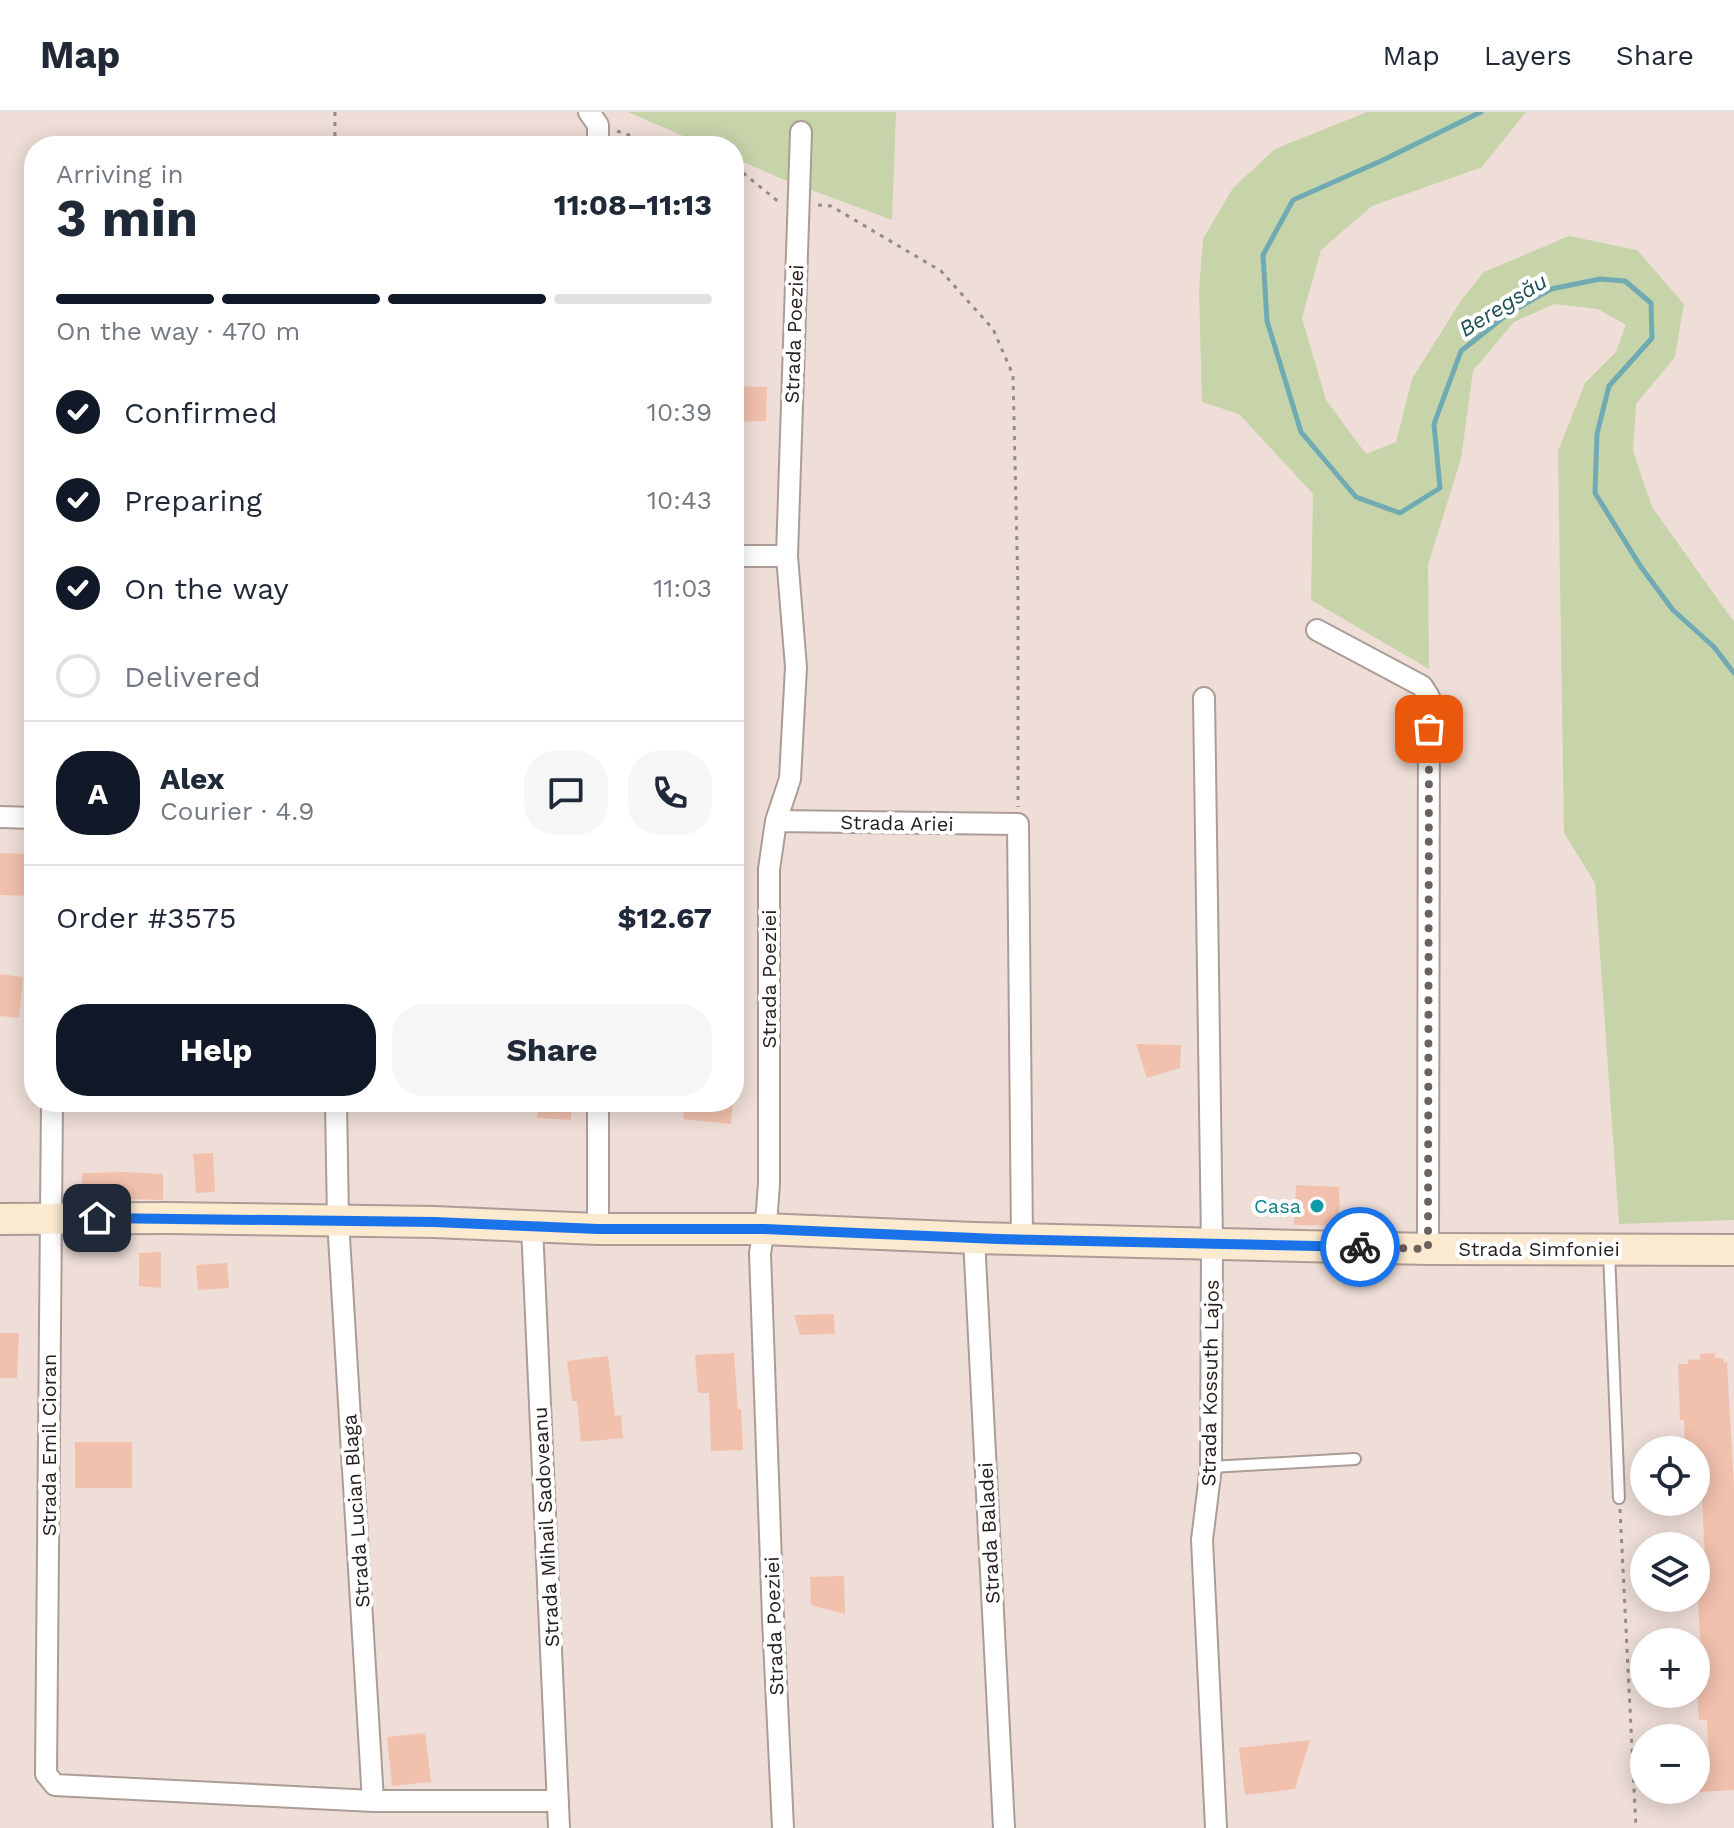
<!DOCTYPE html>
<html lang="en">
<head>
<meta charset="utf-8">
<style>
	:root { --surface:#fff; --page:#f6f6f7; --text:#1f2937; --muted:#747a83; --line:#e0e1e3; --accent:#111827 }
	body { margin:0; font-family:"Work Sans",sans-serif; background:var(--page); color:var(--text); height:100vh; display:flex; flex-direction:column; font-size:30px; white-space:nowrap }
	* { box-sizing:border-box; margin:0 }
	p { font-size:26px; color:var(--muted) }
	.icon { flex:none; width:44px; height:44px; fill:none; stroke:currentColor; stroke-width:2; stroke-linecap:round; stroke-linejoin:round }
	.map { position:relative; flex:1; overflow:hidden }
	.side { position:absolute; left:24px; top:24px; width:720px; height:976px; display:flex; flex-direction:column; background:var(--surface); border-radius:32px; box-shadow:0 4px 20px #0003 }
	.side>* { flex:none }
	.tools { position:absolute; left:1630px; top:1324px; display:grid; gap:16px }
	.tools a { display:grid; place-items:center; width:80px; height:80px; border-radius:50%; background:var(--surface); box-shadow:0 4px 20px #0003; font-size:40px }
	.pin { position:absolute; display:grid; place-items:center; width:68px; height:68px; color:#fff; margin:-34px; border-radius:16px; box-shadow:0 4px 12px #0006 }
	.courier { position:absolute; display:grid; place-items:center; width:80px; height:80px; margin:-40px; border:6px solid #1a73e8; border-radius:50%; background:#fff; color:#222; box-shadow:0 2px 10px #0007 }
	.overview em { font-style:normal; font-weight:700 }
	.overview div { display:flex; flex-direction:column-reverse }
	.overview { display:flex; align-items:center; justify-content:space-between; height:136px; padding:0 32px }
	h1 { font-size:52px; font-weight:700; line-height:60px }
	.bar { display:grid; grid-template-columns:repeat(4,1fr); gap:12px 8px; align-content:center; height:96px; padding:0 32px }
	.bar i { height:10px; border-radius:6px; background:var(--line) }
	.bar .selected { background:var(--accent) }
	.bar p { grid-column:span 4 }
	.line { display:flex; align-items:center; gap:20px; padding:0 32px; border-top:2px solid var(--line) }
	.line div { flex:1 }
	.round { display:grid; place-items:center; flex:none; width:84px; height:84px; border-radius:32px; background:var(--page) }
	ol { padding:0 32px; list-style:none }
	li { display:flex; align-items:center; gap:24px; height:88px }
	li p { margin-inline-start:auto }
	li .icon { padding:8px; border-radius:50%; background:var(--accent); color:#fff; stroke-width:4 }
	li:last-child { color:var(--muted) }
	li i { width:44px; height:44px; border:4px solid var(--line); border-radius:50% }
	.action { display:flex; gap:16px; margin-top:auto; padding:16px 32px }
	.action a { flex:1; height:92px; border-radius:32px; background:var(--accent); color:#fff; font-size:32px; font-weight:700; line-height:92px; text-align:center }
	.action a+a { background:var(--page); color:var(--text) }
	header { display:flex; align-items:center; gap:48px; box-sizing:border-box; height:112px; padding:0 40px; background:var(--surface); border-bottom:2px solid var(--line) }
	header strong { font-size:38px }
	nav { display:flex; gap:44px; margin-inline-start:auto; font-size:28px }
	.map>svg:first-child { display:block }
</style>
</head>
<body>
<header>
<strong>Map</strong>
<nav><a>Map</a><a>Layers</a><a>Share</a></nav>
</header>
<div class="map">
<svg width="1734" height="1716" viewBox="0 0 1734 1716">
	<rect width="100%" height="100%" fill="#efded7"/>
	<path fill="#c7d4aa" d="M628 0H896L892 108 787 69 734 46V34H706Z
		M1367 0H1526L1482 55 1372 94 1321 138 1302 206 1326 288 1366 342 1396 330 1412 267 1462 187 1484 160 1569 124 1637 138 1684 192 1675 245 1636 292 1633 339 1652 395 1734 510V1108L1619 1112 1595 771 1564 721 1558 339 1585 271 1616 240 1626 213 1598 197 1554 192 1514 210 1473 259 1461 347 1428 453 1429 557 1311 488 1313 382 1239 302 1202 290 1199 179 1203 127 1233 76 1275 37Z"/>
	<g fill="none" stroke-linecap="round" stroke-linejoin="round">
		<path stroke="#70aab2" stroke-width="5" d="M1481 0 1381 49 1293 88 1263 143 1267 209 1301 320 1356 385 1400 401 1440 376 1434 312 1461 239 1509 201 1551 177 1600 167 1625 169 1651 191 1652 226 1609 274 1597 322 1595 381 1641 455 1673 498 1714 535 1734 561"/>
	</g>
	<path fill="#f1c1ad" d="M734 274 767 275 766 309 734 310Z
		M0 741 29 742V784L0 783Z
		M0 862 23 865 19 906 0 904Z
		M1136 932 1181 933 1180 956 1147 966Z
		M538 990H572L571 1008 537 1006Z
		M685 990H733L731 1012 683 1007Z
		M213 1041 215 1080 196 1081 193 1042Z
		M126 1060 163 1062V1088L126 1087V1085H82V1061Z
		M1296 1073 1339 1075 1340 1114 1294 1113Z
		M161 1140V1176L139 1174V1141Z
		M227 1151 229 1176 198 1178 196 1153Z
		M834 1202 835 1222 800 1223 794 1203Z
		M0 1221H19L17 1266H0Z
		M734 1241 738 1297H741L743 1338 711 1339 709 1281H698L695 1243Z
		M1715 1241V1246H1723L1724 1251 1727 1250 1734 1376V1678L1700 1680 1699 1659 1709 1658 1707 1608H1699L1696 1568V1544L1701 1543 1697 1472 1706 1471 1702 1384H1696V1338H1685L1684 1308H1680L1678 1252H1688V1248L1700 1247V1242Z
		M608 1244 615 1304 621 1303 623 1326 581 1330 577 1289H572L567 1249Z
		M75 1330H132V1376H75Z
		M844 1464 845 1502 811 1493 810 1465Z
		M425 1621 431 1670 392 1674 387 1625Z
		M1310 1628 1295 1677 1245 1683 1239 1636Z"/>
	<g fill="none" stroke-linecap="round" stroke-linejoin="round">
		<defs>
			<path id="lane" d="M1609 1140 1619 1386
				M1211 1355 1355 1347"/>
			<path id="street" d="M589 0 598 13V34
				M734 444H787
				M1317 518 1422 574 1429 585 1428 1137
				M1204 586 1212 1132 1211 1355 1202 1428 1216 1716
				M0 705 34 706
				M776 709 1018 712 1022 1127
				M52 990 46 1662 55 1673 373 1689H558
				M336 990 338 1108 373 1689
				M598 990V1117
				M532 1114 559 1716
				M974 1126 1004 1716
				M783 1716 773 1507 760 1141 767 1099 769 1071V757L776 709 790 667 796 555 787 444 801 20"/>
			<path id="secondary" d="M0 1107 167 1106 434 1110 598 1117H764L974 1126 1428 1137 1734 1138"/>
		</defs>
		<use href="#lane" stroke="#ac9c96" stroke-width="14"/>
		<use href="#street" stroke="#ac9c96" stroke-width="24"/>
		<use href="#secondary" stroke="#ac9c96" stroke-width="34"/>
		<path stroke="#978b86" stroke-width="3" stroke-dasharray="4 6" stroke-linecap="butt" d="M617 19 663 34
			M335 34V0
			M734 57 742 60 780 91
			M818 93 831 94 941 159 993 217 1013 263 1018 481V695
			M1620 1397 1636 1716"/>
		<use href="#lane" stroke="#fff" stroke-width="10"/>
		<use href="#street" stroke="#fff" stroke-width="20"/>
		<use href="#secondary" stroke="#fbe9d0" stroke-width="30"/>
	</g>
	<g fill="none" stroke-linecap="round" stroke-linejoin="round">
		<path stroke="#6b615d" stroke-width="8" stroke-dasharray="0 14.4" d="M1360 1135 1428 1137 1429 617"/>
		<path stroke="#1a73e8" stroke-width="10" d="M97 1106 434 1110 598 1117H764L998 1127 1360 1135"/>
	</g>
	<circle fill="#0f9aa8" stroke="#fff" stroke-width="3" cx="1317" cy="1094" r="8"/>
	<g text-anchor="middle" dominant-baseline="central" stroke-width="8" stroke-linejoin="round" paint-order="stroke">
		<g font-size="20" fill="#241e1c" stroke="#fff">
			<text transform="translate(794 222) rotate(-88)">Strada Poeziei</text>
			<text transform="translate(897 711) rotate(1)">Strada Ariei</text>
			<text transform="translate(769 867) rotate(-90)">Strada Poeziei</text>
			<text x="1539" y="1137">Strada Simfoniei</text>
			<text transform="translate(1210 1271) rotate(-89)">Strada Kossuth Lajos</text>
			<text transform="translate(49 1333) rotate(-90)">Strada Emil Cioran</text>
			<text transform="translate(356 1399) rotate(-94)">Strada Lucian Blaga</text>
			<text transform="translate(546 1415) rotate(-93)">Strada Mihail Sadoveanu</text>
			<text transform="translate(989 1421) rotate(-93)">Strada Baladei</text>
			<text transform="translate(774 1514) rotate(-92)">Strada Poeziei</text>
		</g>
		<g font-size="20" fill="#0d838f" stroke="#fff" text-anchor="end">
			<text x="1301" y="1094">Casa</text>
		</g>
		<g font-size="22" font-style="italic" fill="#1c4f56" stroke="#fff">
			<text transform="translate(1503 193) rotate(-32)">Beregsău</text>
		</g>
	</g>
</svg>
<div class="tools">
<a><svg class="icon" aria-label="locate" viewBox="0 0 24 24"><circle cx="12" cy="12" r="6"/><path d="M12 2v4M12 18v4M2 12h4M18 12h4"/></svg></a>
<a><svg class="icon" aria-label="layers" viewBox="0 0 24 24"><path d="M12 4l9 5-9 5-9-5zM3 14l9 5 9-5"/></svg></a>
<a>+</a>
<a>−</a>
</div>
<div class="pin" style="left:1429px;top:617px;background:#ea580c"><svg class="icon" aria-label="bag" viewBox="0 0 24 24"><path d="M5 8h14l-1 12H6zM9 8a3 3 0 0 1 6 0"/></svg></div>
<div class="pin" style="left:97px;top:1106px;background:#1f2937"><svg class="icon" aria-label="home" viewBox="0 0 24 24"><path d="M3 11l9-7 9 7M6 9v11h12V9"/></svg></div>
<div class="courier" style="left:1360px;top:1135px"><svg class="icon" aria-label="bike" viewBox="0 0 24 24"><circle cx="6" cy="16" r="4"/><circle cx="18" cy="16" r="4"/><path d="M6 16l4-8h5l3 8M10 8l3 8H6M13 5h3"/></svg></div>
<section class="side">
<div class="overview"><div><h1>3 min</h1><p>Arriving in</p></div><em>11:08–11:13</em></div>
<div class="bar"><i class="selected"></i><i class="selected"></i><i class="selected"></i><i></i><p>On the way · 470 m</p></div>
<ol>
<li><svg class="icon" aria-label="check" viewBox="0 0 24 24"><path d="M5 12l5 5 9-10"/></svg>Confirmed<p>10:39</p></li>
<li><svg class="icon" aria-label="check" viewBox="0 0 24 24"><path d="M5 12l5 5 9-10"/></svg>Preparing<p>10:43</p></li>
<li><svg class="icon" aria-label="check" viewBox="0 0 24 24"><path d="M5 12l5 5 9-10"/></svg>On the way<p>11:03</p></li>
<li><i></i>Delivered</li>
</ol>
<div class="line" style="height:144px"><b class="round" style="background:var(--accent);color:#fff">A</b><div><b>Alex</b><p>Courier · 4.9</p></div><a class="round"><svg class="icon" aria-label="chat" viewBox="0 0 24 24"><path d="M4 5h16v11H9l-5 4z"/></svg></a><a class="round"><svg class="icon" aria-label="phone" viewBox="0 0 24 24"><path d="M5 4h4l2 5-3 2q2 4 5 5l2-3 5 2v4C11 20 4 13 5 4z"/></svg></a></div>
<div class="line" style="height:104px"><div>Order #3575</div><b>$12.67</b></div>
<div class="action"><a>Help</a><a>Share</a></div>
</section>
</div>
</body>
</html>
